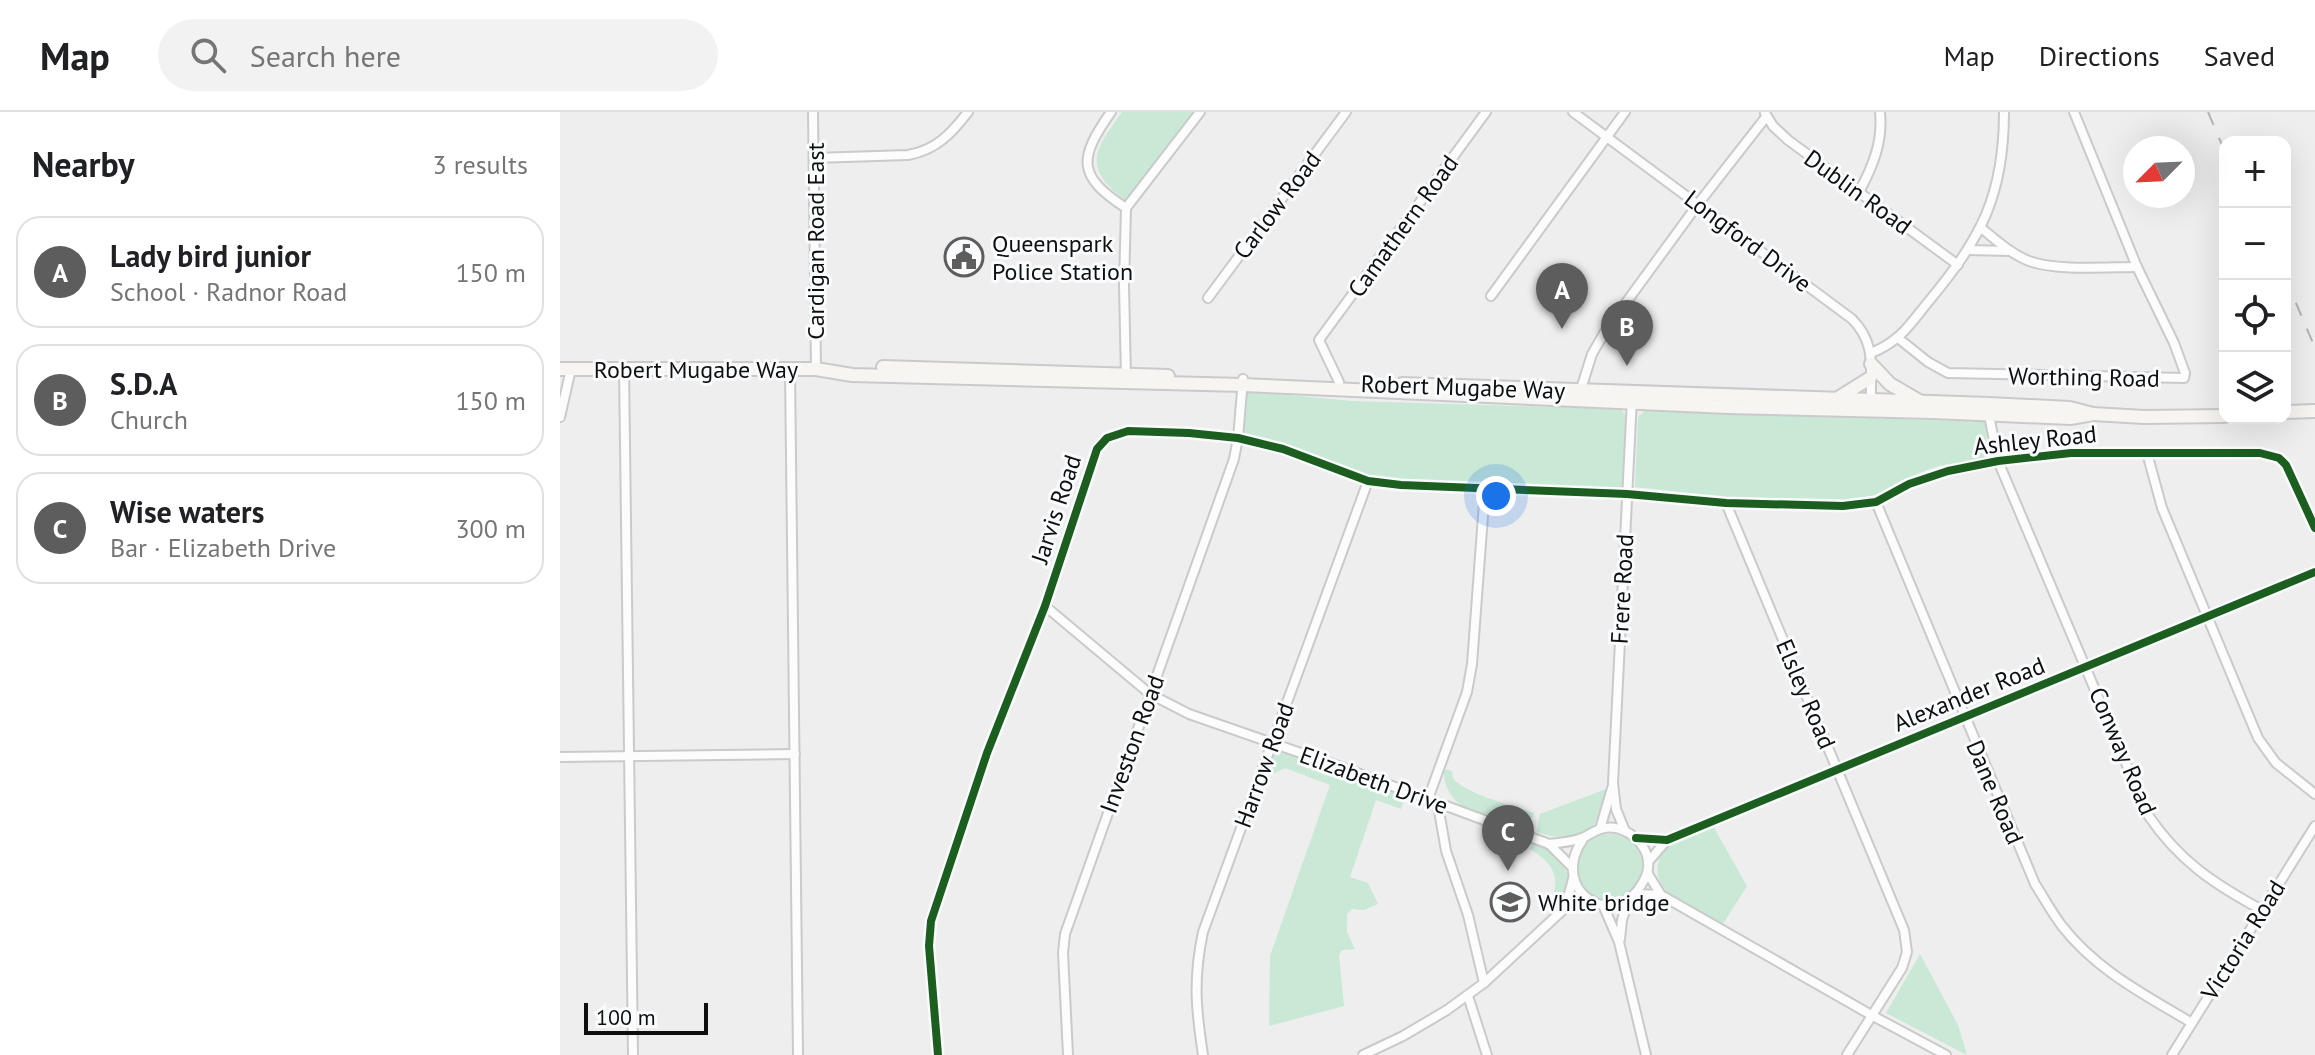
<!DOCTYPE html>
<html lang="en">
<head>
<meta charset="utf-8">
<style>
	:root { --surface:#fff; --page:#f2f2f2; --text:#202124; --muted:#757577; --line:#e0e0e0; --accent:#5d5d5d }
	body { margin:0; font-family:"PT Sans",sans-serif; background:var(--page); color:var(--text) }
	.controls { position:absolute; right:24px; top:24px; display:grid; overflow:hidden; border-radius:16px; box-shadow:0 8px 32px #0002 }
	.controls button { width:72px; height:72px; display:grid; place-items:center; padding:0; border:0; border-bottom:2px solid var(--line); background:var(--surface); color:var(--text); font:40px sans-serif }
	.compass { position:absolute; left:1563px; top:24px; width:72px; height:72px; border-radius:50%; background:var(--surface); box-shadow:0 8px 32px #0002; rotate:246deg }
	.scale { position:absolute; left:24px; bottom:20px; width:124px; box-sizing:border-box; padding-left:8px; border:4px solid #0f0f0f; border-top:0; font-size:22px; line-height:28px; white-space:nowrap; color:#0f0f0f; -webkit-text-stroke:6px #fafbfd; paint-order:stroke }
	.you { position:absolute; left:936px; top:384px; width:28px; height:28px; margin:-20px; border:6px solid #fff; border-radius:50%; background:#1a73e8; box-shadow:0 0 0 12px #1a73e833 }
	.badge { display:grid; place-items:center; width:52px; height:52px; border-radius:50%; background:var(--accent); color:#fff; font-size:26px; font-weight:700 }
	.pin { position:absolute; translate:-50% -66px; filter:drop-shadow(0 2px 4px #0008) }
	.pin::after { content:''; position:absolute; top:42px; width:28px; height:24px; background:inherit; clip-path:polygon(0 0,100% 0,50% 100%) }
	.list { margin:0; padding:0; list-style:none }
	h2 { display:flex; justify-content:space-between; align-items:center; height:104px; margin:0; padding:0 32px; font-size:34px }
	h2 small { font-size:26px; font-weight:400; color:var(--muted) }
	.list li { display:grid; grid-template-columns:52px 1fr auto; gap:24px; align-items:center; box-sizing:border-box; height:112px; margin:0 16px 16px; padding:0 16px; border:2px solid var(--line); border-radius:24px }
	.list b { display:block; font-size:30px; white-space:nowrap }
	.list p { margin:0; font-size:26px; white-space:nowrap; color:var(--muted) }
	.list em { font-size:26px; font-style:normal; color:var(--muted) }
	.icon { flex:none; width:44px; height:44px; fill:none; stroke:currentColor; stroke-width:2; stroke-linecap:round; stroke-linejoin:round }
	.map { position:relative; flex:none; width:1755px; height:943px; overflow:hidden }
	header { display:flex; align-items:center; gap:48px; box-sizing:border-box; height:112px; padding:0 40px; background:var(--surface); border-bottom:2px solid var(--line) }
	header strong { font-size:38px }
	nav { display:flex; gap:44px; margin-inline-start:auto; font-size:28px }
	.search { width:560px; height:72px; background:var(--page); display:flex; align-items:center; gap:20px; box-sizing:border-box; padding:0 28px; border-radius:44px; color:var(--muted); font-size:30px }
	main { display:flex }
	aside { flex:1; background:var(--surface) }
	.map>svg:first-child { display:block }
	.green { fill:#c9e8d6 }
	.lines { fill:none; stroke-linecap:round; stroke-linejoin:round }
	.minor-casing { stroke:#cacacb; stroke-width:12 }
	.secondary-casing { stroke:#cacacb; stroke-width:16 }
	.minor { stroke:#fcfcfd; stroke-width:8 }
	.secondary { stroke:#f7f5f2; stroke-width:12 }
	.rail { stroke:#b3b3b4; stroke-width:2; stroke-dasharray:14 14; stroke-linecap:butt }
	.cycleway-casing { stroke:#fafbfd; stroke-width:13 }
	.cycleway { stroke:#1b5e20; stroke-width:8 }
	.labels { text-anchor:middle; dominant-baseline:central; stroke-width:6; stroke-linejoin:round; paint-order:stroke }
	.street-label { font-size:24px; fill:#0f0f0f; stroke:#fafbfd }
	.poi-label { font-size:24px; fill:#0f0f0f; stroke:#fafbfd; text-anchor:start }
</style>
</head>
<body>
<header>
<strong>Map</strong>
<div class="search"><svg class="icon" aria-label="search" viewBox="0 0 24 24"><circle cx="10" cy="10" r="6"/><path d="M15 15l6 6"/></svg>Search here</div>
<nav><a>Map</a><a>Directions</a><a>Saved</a></nav>
</header>
<main>
<aside>
<h2>Nearby<small>3 results</small></h2>
<ul class="list">
<li><span class="badge">A</span><div><b>Lady bird junior</b><p>School · Radnor Road</p></div><em>150 m</em></li>
<li><span class="badge">B</span><div><b>S.D.A</b><p>Church</p></div><em>150 m</em></li>
<li><span class="badge">C</span><div><b>Wise waters</b><p>Bar · Elizabeth Drive</p></div><em>300 m</em></li>
</ul>
</aside>
<div class="map">
<svg width="1755" height="943" viewBox="0 0 1755 943">
	<rect width="100%" height="100%" fill="#eeeeef"/>
	<g class="green">
		<path d="M 562,0 L 633,0 L 565,88 C 522,55 534,39 562,0 Z"/>
		<path d="M 687,279 L 792,289 L 1061,297 L 1067,306 L 1063,376 L 1057,378 L 842,369 L 808,365 L 724,333 L 684,322 Z"/>
		<path d="M 1086,298 L 1425,310 L 1428,340 L 1424,347 C 1405,350 1385,351 1367,358 C 1343,367 1323,383 1298,388 L 1166,385 L 1075,375 L 1078,305 Z"/>
		<path d="M 718,640 L 727,640 L 846,682 L 841,697 L 816,688 L 790,765 L 808,771 L 818,792 L 804,798 L 792,797 L 787,802 L 787,820 L 795,837 L 782,838 L 779,843 L 784,894 L 709,914 L 710,844 L 770,673 L 725,656 L 713,662 L 707,659 L 713,644 Z"/>
		<path d="M 885,657 L 892,659 C 893,665 892,666 897,670 C 915,685 952,693 974,701 L 968,716 C 955,712 907,698 899,692 C 890,684 881,668 885,657 Z"/>
		<path d="M 1046,677 C 1043,687 1040,699 1036,709 C 1026,730 995,727 977,720 L 980,702 Z"/>
		<path d="M 1153,714 L 1187,774 L 1163,812 C 1147,802 1121,793 1108,780 C 1092,766 1095,743 1112,731 C 1123,723 1140,719 1153,714 Z"/>
		<circle cx="1050" cy="755" r="33"/>
		<path d="M 973,731 C 1007,742 1021,772 993,800 L 989,798 C 1000,768 998,754 970,737 Z"/>
		<path d="M 1360,842 L 1398,913 L 1407,943 L 1326,901 Z"/>
	</g>
	<g class="lines">
		<defs>
			<g id="minor">
				<path d="M 253,0 L 256,257"/>
				<path d="M 551,0 C 518,47 517,64 566,96 L 640,0"/>
				<path d="M 1013,0 L 1292,207 C 1317,232 1310,257 1311,289"/>
				<path d="M 1205,1 L 1213,14 L 1228,28 L 1398,153"/>
				<path d="M 254,46 L 348,43 C 376,38 391,22 408,0"/>
				<path d="M 1299,80 C 1313,54 1323,30 1320,0"/>
				<path d="M 1421,116 C 1436,128 1451,142 1469,149 C 1496,159 1547,155 1577,155"/>
				<path d="M 1408,138 L 1449,139"/>
				<path d="M 931,184 L 1065,0"/>
				<path d="M 648,186 L 786,0"/>
				<path d="M 1338,226 L 1368,250 L 1388,261 L 1624,266 L 1625,261 L 1614,231 L 1577,155 L 1514,0"/>
				<path d="M 1311,241 C 1341,229 1350,212 1369,189 C 1421,126 1444,84 1444,0"/>
				<path d="M 64,256 L 73,943"/>
				<path d="M 230,258 L 238,943"/>
				<path d="M 566,266 L 564,174 L 566,96"/>
				<path d="M 779,270 L 759,228 L 926,0"/>
				<path d="M 1020,280 L 1032,242 L 1046,218 L 1138,92 L 1206,5"/>
				<path d="M 1429,303 L 1438,349 L 1588,703 C 1619,749 1654,772 1702,798"/>
				<path d="M 0,305 L 11,257"/>
				<path d="M 1587,341 L 1602,396 L 1698,626 L 1716,651 L 1755,682"/>
				<path d="M 1316,390 L 1475,772 C 1484,786 1492,801 1502,814 C 1536,858 1585,883 1632,911"/>
				<path d="M 1166,391 L 1344,818 L 1347,840 L 1342,856 L 1287,943"/>
				<path d="M 485,494 L 590,582 L 629,602 L 781,655 L 989,732 L 1011,754"/>
				<path d="M 0,645 L 235,642"/>
				<path d="M 868,687 L 907,580 L 912,552 L 925,377"/>
				<path d="M 875,690 L 879,699 L 886,739 L 908,803 L 924,871"/>
				<path d="M 1040,717 L 1052,676"/>
				<path d="M 1065,719 L 1056,697 L 1053,671 L 1072,286"/>
				<path d="M 1076,726 L 1107,728 L 1755,460"/>
				<path d="M 989,732 C 999,731 1009,730 1019,727 C 1027,725 1033,719 1041,717 C 1057,712 1074,721 1083,735 C 1090,746 1090,759 1083,770 C 1056,821 987,780 1023,727"/>
				<path d="M 1088,750 L 1107,728"/>
				<path d="M 1088,762 L 1101,783"/>
				<path d="M 1077,782 L 1101,783 L 1313,904 L 1386,943"/>
				<path d="M 1043,793 L 1059,830 L 1086,943"/>
				<path d="M 1005,796 L 1013,767"/>
				<path d="M 1060,827 L 1062,808 L 1068,789"/>
				<path d="M 908,884 L 927,943"/>
				<path d="M 378,943 L 369,834 L 371,809 L 427,641 L 485,494 L 537,337 L 547,326 L 568,319 L 629,321 L 678,326 L 723,337 L 808,369 L 841,373 L 1067,382 L 1166,391 L 1283,394 L 1316,390 L 1349,372 L 1388,359 L 1438,349 L 1511,341 L 1700,341 L 1719,346 L 1726,353 L 1755,416"/>
				<path d="M 508,943 L 503,841 L 505,822 L 674,347 L 678,326 L 683,267"/>
				<path d="M 643,943 C 636,897 633,867 643,820 L 808,369"/>
				<path d="M 803,943 L 843,924 L 887,898 L 924,871 L 1005,796 L 1031,788"/>
				<path d="M 1612,943 L 1755,714"/>
			</g>
			<g id="secondary">
				<path d="M 1311,252 L 1330,272 L 1359,289"/>
				<path d="M 323,255 L 608,264"/>
				<path d="M 0,257 L 256,257 L 292,263 L 683,273 L 1168,295 L 1373,300 L 1510,306 L 1533,302"/>
				<path d="M 842,272 L 1429,292 L 1510,296 L 1533,302 L 1584,305 L 1665,304"/>
				<path d="M 1278,286 L 1310,266"/>
				<path d="M 1725,300 L 1755,299"/>
			</g>
		</defs>
		<use href="#minor" class="minor-casing"/>
		<use href="#secondary" class="secondary-casing"/>
		<use href="#minor" class="minor"/>
		<use href="#secondary" class="secondary"/>
		<g class="rail">
			<path d="M 1648,0 L 1665,40"/>
			<path d="M 1725,165 L 1755,236"/>
		</g>
		<defs>
			<g id="cycleway">
				<path d="M 1076,726 L 1107,728 L 1755,460"/>
				<path d="M 378,943 L 369,834 L 371,809 L 427,641 L 485,494 L 537,337 L 547,326 L 568,319 L 629,321 L 678,326 L 723,337 L 808,369 L 841,373 L 1067,382 L 1166,391 L 1283,394 L 1316,390 L 1349,372 L 1388,359 L 1438,349 L 1511,341 L 1700,341 L 1719,346 L 1726,353 L 1755,416"/>
			</g>
		</defs>
		<use href="#cycleway" class="cycleway-casing"/>
		<use href="#cycleway" class="cycleway"/>
	</g>
	<defs>
		<symbol id="civic-ring" viewBox="-11 -11 22 22"><circle r="9.5" fill="#fafbfd" stroke="#5d5d5d" stroke-width="1.5"/><path d="M-.6-6.5H3V-4.5H.6V-3L4-1V1h2V6H-6V1h2V-1L-.6-3ZM-1.2 2.5V6h2.4V2.5Z" fill="#5d5d5d"/></symbol>
		<symbol id="university-ring" viewBox="-11 -11 22 22"><circle r="9.5" fill="#fafbfd" stroke="#5d5d5d" stroke-width="1.5"/><path d="M0-5L7-2L0 1L-7-2ZM-4 1L0 2.5L4 1V4Q0 6-4 4Z" fill="#5d5d5d"/></symbol>
	</defs>
	<g fill-rule="evenodd">
		<use href="#civic-ring" x="382" y="123" width="44" height="44"/>
		<use href="#university-ring" x="928" y="768" width="44" height="44"/>
	</g>
	<g class="labels">
		<g class="street-label">
			<text transform="translate(1298 80) rotate(36)">Dublin Road</text>
			<text transform="translate(717 93) rotate(-53)">Carlow Road</text>
			<text transform="translate(843 114) rotate(-54)">Camathern Road</text>
			<text transform="translate(255 129) rotate(-90)">Cardigan Road East</text>
			<text transform="translate(1188 129) rotate(37)">Longford Drive</text>
			<text x="136" y="257">Robert Mugabe Way</text>
			<text transform="translate(1524 265) rotate(1)">Worthing Road</text>
			<text transform="translate(903 275) rotate(2)">Robert Mugabe Way</text>
			<text transform="translate(1475 328) rotate(-6)">Ashley Road</text>
			<text transform="translate(496 397) rotate(-72)">Jarvis Road</text>
			<text transform="translate(1062 477) rotate(-87)">Frere Road</text>
			<text transform="translate(1246 582) rotate(67)">Elsley Road</text>
			<text transform="translate(1409 582) rotate(-22)">Alexander Road</text>
			<text transform="translate(572 632) rotate(-70)">Investon Road</text>
			<text transform="translate(1563 639) rotate(67)">Conway Road</text>
			<text transform="translate(704 653) rotate(-70)">Harrow Road</text>
			<text transform="translate(814 668) rotate(20)">Elizabeth Drive</text>
			<text transform="translate(1435 680) rotate(67)">Dane Road</text>
			<text transform="translate(1683 828) rotate(-58)">Victoria Road</text>
		</g>
		<g class="poi-label">
			<text x="432" y="131">Queenspark<tspan x="432" dy="28">Police Station</tspan></text>
			<text x="978" y="790">White bridge</text>
		</g>
	</g>
</svg>
<div class="controls">
<button>+</button>
<button>−</button>
<button><svg class="icon" aria-label="locate" viewBox="0 0 24 24"><circle cx="12" cy="12" r="6"/><path d="M12 2v4M12 18v4M2 12h4M18 12h4"/></svg></button>
<button><svg class="icon" aria-label="layers" viewBox="0 0 24 24"><path d="M12 4l9 5-9 5-9-5zM3 14l9 5 9-5"/></svg></button>
</div>
<svg class="compass" viewBox="-18 -18 36 36"><path d="M0-13l5 13h-10z" fill="#e53935"/><path d="M0 13l5-13h-10z" fill="#757577"/></svg>
<div class="scale">100 m</div>
<div class="you"></div>
<div class="pin badge" style="left:1002px;top:217px">A</div>
<div class="pin badge" style="left:1067px;top:254px">B</div>
<div class="pin badge" style="left:948px;top:759px">C</div>
</div>
</main>
</body>
</html>
